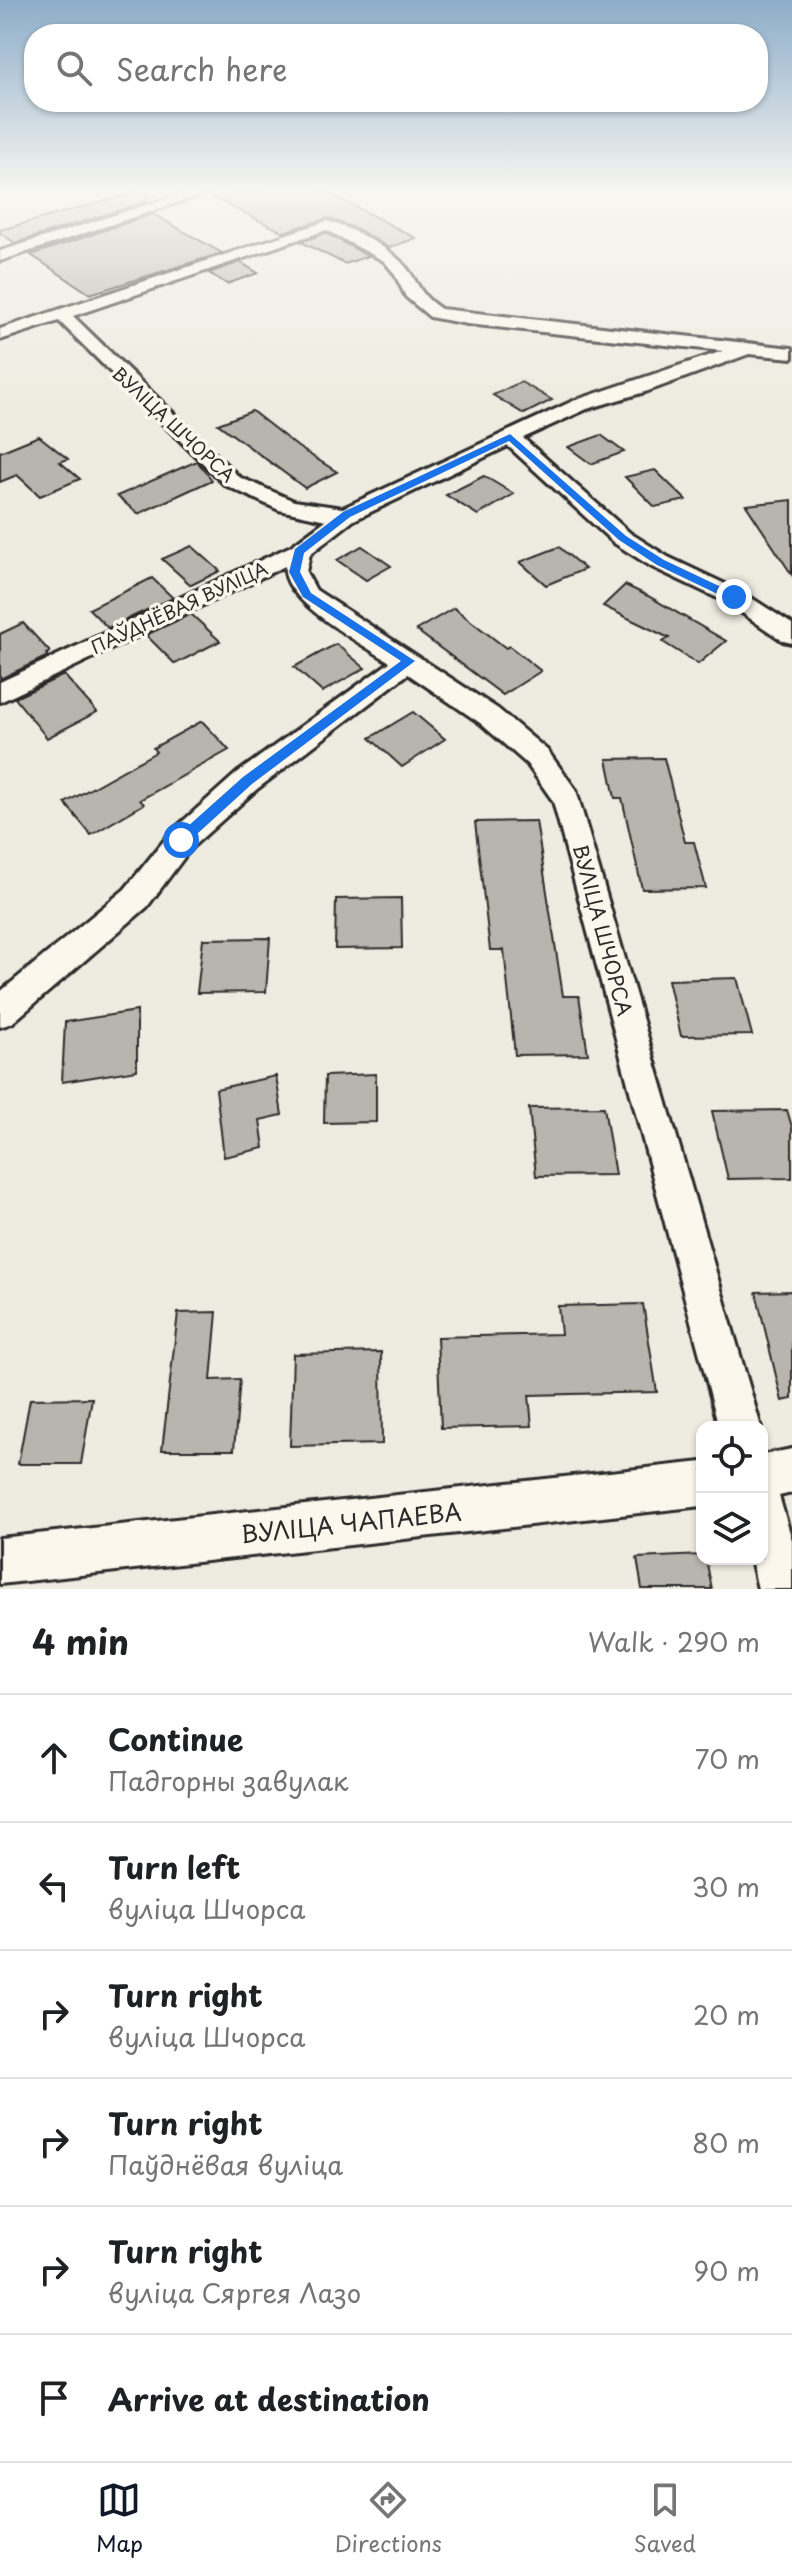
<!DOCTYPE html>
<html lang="en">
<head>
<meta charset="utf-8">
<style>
	:root { --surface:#fff; --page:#f6f6f6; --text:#202124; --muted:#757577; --line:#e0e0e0; --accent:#111827 }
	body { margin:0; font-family:"Playpen Sans",sans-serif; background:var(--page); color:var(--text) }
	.controls { position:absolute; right:24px; bottom:24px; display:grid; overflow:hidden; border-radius:16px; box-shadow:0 2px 6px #0004 }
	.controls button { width:72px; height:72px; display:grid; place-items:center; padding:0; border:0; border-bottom:2px solid var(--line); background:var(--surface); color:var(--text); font:40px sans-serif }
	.stop { position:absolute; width:24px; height:24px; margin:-18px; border:6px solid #1a73e8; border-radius:50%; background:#fff }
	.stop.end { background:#1a73e8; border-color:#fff; box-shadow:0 2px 8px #0008 }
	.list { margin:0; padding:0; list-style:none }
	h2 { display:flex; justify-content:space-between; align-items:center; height:104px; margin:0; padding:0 32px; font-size:34px }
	h2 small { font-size:26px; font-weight:400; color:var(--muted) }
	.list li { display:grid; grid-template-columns:52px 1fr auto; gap:24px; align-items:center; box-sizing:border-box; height:128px; padding:0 32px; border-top:2px solid var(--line) }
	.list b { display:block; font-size:30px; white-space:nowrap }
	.list p { margin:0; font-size:26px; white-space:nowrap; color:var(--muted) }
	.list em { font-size:26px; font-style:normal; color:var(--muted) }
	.icon { flex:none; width:44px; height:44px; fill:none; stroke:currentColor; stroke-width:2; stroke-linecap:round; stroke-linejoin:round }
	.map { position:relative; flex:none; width:792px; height:1589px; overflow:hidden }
	.search { position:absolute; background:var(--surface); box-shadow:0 2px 6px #0004; left:24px; right:24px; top:24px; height:88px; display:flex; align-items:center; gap:20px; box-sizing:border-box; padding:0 28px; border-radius:32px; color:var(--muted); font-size:30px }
	.sheet { height:872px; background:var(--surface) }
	nav { display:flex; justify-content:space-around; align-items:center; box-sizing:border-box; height:112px; border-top:2px solid var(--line); background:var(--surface); font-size:22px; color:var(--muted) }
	nav a { display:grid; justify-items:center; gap:4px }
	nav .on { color:var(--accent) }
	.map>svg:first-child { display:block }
	.building { fill:#b8b5ae; stroke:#2b2b2b; stroke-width:2 }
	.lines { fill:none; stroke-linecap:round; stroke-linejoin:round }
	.minor-casing { stroke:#2b2b2b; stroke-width:6 }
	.minor { fill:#fbf7ec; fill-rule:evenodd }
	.route { fill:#1a73e8 }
	.labels { text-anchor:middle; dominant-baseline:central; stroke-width:7; stroke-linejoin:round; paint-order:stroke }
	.far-street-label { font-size:18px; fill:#2b2b2b; stroke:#fbf7ec }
	.street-label { font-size:20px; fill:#2b2b2b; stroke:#fbf7ec }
	.near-street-label { font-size:24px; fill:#2b2b2b; stroke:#fbf7ec }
</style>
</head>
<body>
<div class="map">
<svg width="792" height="1589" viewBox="0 0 792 1589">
	<rect width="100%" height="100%" fill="#eeebe0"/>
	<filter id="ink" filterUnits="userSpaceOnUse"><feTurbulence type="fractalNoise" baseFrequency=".0125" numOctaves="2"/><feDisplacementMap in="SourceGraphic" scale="16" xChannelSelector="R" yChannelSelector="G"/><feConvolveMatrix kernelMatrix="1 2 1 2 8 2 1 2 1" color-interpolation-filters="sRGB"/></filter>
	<g filter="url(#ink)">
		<g class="building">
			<path d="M 138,192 L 151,192 L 145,202 L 15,243 L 0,233 L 0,230 Z"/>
			<path d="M 213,192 L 327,192 L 416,238 L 389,248 L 359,230 L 328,218 L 283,232 L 209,196 Z"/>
			<path d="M 153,214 L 222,253 L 90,294 L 31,255 Z"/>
			<path d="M 326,233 L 368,256 L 345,264 L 301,242 Z"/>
			<path d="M 240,262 L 258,273 L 227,284 L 209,273 Z"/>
			<path d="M 521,382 L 552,400 L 524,414 L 493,395 Z"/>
			<path d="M 252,411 L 298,447 L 337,472 L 305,488 L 218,424 Z"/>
			<path d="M 601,435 L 624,452 L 591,464 L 568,447 Z"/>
			<path d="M 39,436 L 68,459 L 60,462 L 80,479 L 40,496 L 17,475 L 0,482 L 0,452 Z"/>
			<path d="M 197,461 L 212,480 L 138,514 L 117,496 Z"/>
			<path d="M 655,470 L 686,500 L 655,507 L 625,477 Z"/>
			<path d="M 484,476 L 514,494 L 478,515 L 446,495 Z"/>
			<path d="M 792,500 L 792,575 L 746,505 Z"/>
			<path d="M 192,546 L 220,571 L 191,585 L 162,559 Z"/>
			<path d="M 362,546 L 391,566 L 366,580 L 337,560 Z"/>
			<path d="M 559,547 L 585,569 L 546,585 L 520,562 Z"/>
			<path d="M 152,578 L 173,598 L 108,628 L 89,609 Z"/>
			<path d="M 625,585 L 648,596 L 726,641 L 698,664 L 663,642 L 669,638 L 603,606 Z"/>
			<path d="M 454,608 L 506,648 L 509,646 L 541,671 L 503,695 L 416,630 Z"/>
			<path d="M 191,614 L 220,641 L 175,664 L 146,635 Z"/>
			<path d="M 23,623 L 50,652 L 46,654 L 48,656 L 0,679 L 0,634 Z"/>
			<path d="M 336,644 L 365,668 L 322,692 L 294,667 Z"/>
			<path d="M 64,675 L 97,712 L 47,738 L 15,698 Z"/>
			<path d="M 413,712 L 445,739 L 402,767 L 370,738 Z"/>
			<path d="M 202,721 L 229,750 L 140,800 L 144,804 L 91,835 L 65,803 L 156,752 L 153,748 Z"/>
			<path d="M 664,758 L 685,842 L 694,842 L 706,888 L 642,889 L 622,798 L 615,798 L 607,759 Z"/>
			<path d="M 536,821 L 563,996 L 579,996 L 588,1054 L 515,1055 L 504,950 L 490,950 L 475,822 Z"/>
			<path d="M 401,898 L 402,948 L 335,949 L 336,899 Z"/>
			<path d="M 270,938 L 266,992 L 197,993 L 203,939 Z"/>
			<path d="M 737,978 L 752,1035 L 681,1036 L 668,980 Z"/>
			<path d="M 137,1011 L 137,1070 L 62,1082 L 65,1022 Z"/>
			<path d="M 376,1074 L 376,1122 L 324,1123 L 325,1076 Z"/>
			<path d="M 276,1076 L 282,1115 L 260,1120 L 264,1148 L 224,1157 L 216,1089 Z"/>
			<path d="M 604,1107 L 615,1175 L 536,1176 L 529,1108 Z"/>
			<path d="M 787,1110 L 792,1127 L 792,1178 L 728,1179 L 712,1111 Z"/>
			<path d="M 792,1291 L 792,1399 L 782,1401 L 756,1292 Z"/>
			<path d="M 643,1304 L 657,1392 L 529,1395 L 532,1426 L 441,1428 L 437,1337 L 561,1334 L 558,1306 Z"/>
			<path d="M 217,1312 L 211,1380 L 240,1379 L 234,1450 L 162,1450 L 178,1313 Z"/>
			<path d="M 381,1352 L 382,1444 L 290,1446 L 293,1354 Z"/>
			<path d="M 92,1398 L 81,1464 L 18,1464 L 30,1399 Z"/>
			<path d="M 702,1555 L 702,1559 L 706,1559 L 712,1589 L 642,1589 L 637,1558 Z"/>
		</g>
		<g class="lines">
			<defs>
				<g id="minor">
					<path d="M 188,192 L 210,192 L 0,261 L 0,251 Z"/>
					<path d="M 327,221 C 351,228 388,246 405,266 C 420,284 418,294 441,309 L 792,348 L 792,358 L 749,354 L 648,391 L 587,409 L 523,438 L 630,533 L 668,557 L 742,592 L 792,624 L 792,643 L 783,641 L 726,602 L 652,567 L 614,543 L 508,446 L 354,520 L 310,554 L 306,572 L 316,590 L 498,709 L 547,750 L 576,790 L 761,1427 L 719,1427 L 553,801 L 527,764 L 480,723 L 408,674 L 257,789 L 191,848 L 147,907 L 12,1023 L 0,1027 L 0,992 L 125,889 L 171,832 L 237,773 L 390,662 C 364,645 280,601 285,566 L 0,702 L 0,682 L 291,546 L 326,520 L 279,510 L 225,485 L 59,321 L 0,340 L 0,329 ZM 326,230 L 384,261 L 394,273 L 406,297 L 430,317 L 467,324 L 723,351 L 573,401 L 343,508 L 294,501 L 239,477 L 73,316 Z"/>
					<path d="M 792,1449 L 792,1493 L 779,1496 L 792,1540 L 792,1589 L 758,1589 L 751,1559 L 762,1559 L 762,1455 Z"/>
					<path d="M 702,1462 L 702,1506 L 0,1584 L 0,1538 Z"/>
				</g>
			</defs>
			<use href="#minor" class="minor-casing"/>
			<use href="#minor" class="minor"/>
		</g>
	</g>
	<linearGradient id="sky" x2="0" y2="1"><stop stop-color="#8dadc9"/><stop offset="0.46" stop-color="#f7f6f1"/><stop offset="1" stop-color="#f7f6f1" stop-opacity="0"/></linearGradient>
	<rect width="792" height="415" fill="url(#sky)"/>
	<path class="route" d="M 510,434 L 626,536 L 664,560 L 738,595 L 738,600 L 730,600 L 657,565 L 619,540 L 509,441 L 350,517 L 304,553 L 300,572 L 311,593 L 415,661 L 252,784 L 186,844 L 177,844 L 177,836 L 243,777 L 401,661 L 303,597 L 289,572 L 295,549 L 343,512 Z"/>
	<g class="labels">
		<g class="far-street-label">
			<text transform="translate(174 424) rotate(43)">ВУЛІЦА ШЧОРСА</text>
			<text transform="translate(179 607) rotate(-25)">ПАЎДНЁВАЯ ВУЛІЦА</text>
		</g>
		<g class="street-label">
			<text transform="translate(603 930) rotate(75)">ВУЛІЦА ШЧОРСА</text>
		</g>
		<g class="near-street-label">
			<text transform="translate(351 1522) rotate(-6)">ВУЛІЦА ЧАПАЕВА</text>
		</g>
	</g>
</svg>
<div class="controls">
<button><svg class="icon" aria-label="locate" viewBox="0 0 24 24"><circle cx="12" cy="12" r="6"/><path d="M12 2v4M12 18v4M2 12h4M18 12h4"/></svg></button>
<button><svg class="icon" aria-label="layers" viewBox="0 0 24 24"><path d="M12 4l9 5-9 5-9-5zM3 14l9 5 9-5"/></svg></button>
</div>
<div class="stop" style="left:181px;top:840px"></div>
<div class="stop end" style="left:734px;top:597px"></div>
<div class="search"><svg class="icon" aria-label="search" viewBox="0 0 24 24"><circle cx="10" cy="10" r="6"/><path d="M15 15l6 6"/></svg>Search here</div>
</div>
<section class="sheet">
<h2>4 min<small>Walk · 290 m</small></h2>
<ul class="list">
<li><svg class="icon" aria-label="ahead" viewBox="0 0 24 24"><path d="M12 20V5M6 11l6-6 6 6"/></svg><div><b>Continue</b><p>Падгорны завулак</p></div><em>70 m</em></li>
<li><svg class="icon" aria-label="left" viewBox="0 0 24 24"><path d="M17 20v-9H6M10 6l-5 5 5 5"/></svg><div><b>Turn left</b><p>вуліца Шчорса</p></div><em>30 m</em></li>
<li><svg class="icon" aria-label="right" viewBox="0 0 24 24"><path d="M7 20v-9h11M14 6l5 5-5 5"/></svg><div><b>Turn right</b><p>вуліца Шчорса</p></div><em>20 m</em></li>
<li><svg class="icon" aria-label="right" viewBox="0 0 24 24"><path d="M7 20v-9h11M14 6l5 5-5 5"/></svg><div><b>Turn right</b><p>Паўднёвая вуліца</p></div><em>80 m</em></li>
<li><svg class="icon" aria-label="right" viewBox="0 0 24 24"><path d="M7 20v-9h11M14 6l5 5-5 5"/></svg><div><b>Turn right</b><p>вуліца Сяргея Лазо</p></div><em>90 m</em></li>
<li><svg class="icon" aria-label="arrive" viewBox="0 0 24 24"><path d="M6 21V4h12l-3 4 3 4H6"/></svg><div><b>Arrive at destination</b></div></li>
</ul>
</section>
<nav>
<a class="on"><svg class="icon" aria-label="map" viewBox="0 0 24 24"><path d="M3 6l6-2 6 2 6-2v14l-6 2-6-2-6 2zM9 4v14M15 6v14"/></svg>Map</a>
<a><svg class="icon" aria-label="directions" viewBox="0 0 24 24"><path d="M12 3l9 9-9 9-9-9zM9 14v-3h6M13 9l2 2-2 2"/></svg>Directions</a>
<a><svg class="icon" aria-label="saved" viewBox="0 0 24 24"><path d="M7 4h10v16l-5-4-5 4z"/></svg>Saved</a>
</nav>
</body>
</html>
